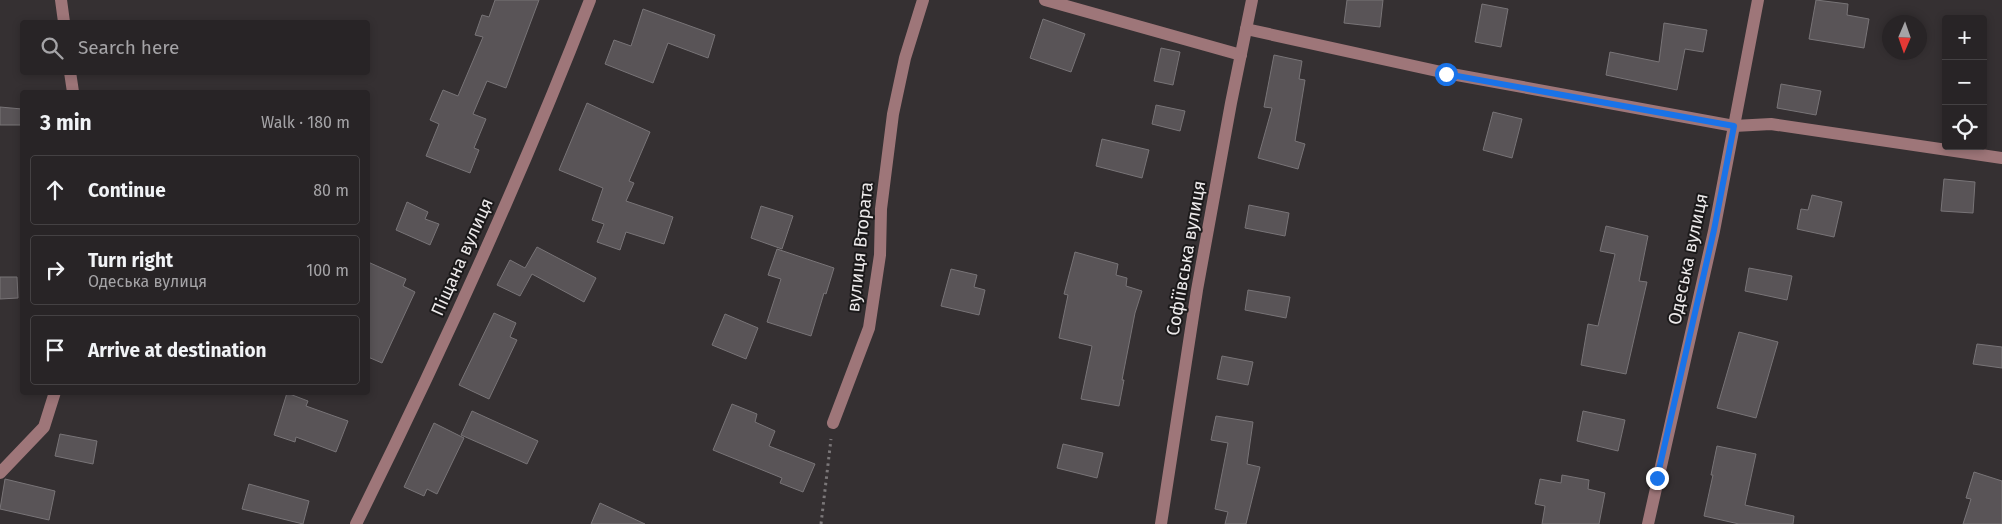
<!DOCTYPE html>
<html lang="en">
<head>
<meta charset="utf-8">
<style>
	:root { --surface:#282426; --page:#302c2e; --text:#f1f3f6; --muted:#a5a4a7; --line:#444143 }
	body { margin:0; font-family:"Fira Sans",sans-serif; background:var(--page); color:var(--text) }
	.controls { position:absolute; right:15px; top:15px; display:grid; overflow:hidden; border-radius:5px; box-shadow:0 2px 8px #0003 }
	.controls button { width:45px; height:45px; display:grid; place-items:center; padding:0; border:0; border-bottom:1px solid var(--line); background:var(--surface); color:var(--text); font:25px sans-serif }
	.compass { position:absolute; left:1882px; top:15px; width:45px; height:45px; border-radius:50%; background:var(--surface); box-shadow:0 2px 8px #0003; rotate:182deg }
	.stop { position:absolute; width:15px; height:15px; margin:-11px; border:4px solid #1a73e8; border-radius:50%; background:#fff }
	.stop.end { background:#1a73e8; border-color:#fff; box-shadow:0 1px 5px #0008 }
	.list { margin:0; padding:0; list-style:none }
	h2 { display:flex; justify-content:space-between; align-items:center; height:65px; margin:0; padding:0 20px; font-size:21px }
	h2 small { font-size:16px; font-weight:400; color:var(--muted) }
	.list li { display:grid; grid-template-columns:32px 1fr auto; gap:15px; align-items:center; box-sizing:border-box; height:70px; margin:0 10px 10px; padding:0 10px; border:1px solid var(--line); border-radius:5px }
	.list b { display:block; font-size:19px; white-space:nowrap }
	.list p { margin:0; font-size:16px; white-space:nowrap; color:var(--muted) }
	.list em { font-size:16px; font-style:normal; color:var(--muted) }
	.icon { flex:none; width:28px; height:28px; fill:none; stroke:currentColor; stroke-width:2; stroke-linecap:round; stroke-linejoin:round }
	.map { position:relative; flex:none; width:2002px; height:524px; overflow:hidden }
	.search { position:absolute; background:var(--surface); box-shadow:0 2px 8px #0003; left:20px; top:20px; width:350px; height:55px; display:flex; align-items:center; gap:12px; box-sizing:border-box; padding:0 18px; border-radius:5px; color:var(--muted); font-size:19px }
	.panel { position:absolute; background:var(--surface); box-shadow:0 2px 8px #0003; left:20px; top:90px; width:350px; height:305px; border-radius:5px }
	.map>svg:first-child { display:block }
	.building { fill:#595457; stroke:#787477 }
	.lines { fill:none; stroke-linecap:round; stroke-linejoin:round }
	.path { stroke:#7b7779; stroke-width:3; stroke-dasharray:2.5 4; stroke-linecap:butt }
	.minor { stroke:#9e7679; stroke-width:12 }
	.route { stroke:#1a73e8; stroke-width:6 }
	.labels { text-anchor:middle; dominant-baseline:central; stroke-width:4; stroke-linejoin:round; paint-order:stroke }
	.street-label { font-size:18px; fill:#ece9ea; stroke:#1b191a }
</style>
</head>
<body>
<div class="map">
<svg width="2002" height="524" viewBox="0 0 2002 524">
	<rect width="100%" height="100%" fill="#353032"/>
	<g class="building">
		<path d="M 495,0 L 539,0 L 506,88 L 487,81 L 473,114 L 486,119 L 474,148 L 479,150 L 470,173 L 426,156 L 439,124 L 430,120 L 443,90 L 458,96 L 483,37 L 475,35 L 482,15 L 489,17 Z"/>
		<path d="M 1347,0 L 1383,0 L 1380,27 L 1344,23 Z"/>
		<path d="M 1816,0 L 1848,4 L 1847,15 L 1869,19 L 1864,48 L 1809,39 Z"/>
		<path d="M 1482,4 L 1508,9 L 1501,47 L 1475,42 Z"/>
		<path d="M 643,9 L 715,35 L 708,58 L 668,43 L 653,83 L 605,64 L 614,40 L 631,46 Z"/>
		<path d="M 1043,19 L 1085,34 L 1071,72 L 1030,58 Z"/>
		<path d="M 1664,23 L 1707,30 L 1703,52 L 1685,49 L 1677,90 L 1606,75 L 1610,52 L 1659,62 Z"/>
		<path d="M 1161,48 L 1180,52 L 1173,85 L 1154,81 Z"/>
		<path d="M 1274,55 L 1302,61 L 1299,79 L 1305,80 L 1295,141 L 1305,144 L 1298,169 L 1258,158 L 1272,108 L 1264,107 Z"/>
		<path d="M 1781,84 L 1821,91 L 1816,115 L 1777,108 Z"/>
		<path d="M 587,103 L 650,132 L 629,181 L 634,183 L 626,201 L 673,217 L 664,244 L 626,232 L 620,250 L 597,242 L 604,224 L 592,220 L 603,188 L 559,170 Z"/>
		<path d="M 1156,105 L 1185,111 L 1180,131 L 1152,124 Z"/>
		<path d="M 0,107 L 22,109 L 22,125 L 0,125 Z"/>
		<path d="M 1493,112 L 1522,119 L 1512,158 L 1483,150 Z"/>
		<path d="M 1102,139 L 1149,150 L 1142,178 L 1096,166 Z"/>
		<path d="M 1944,179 L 1975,182 L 1973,213 L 1941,211 Z"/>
		<path d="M 1812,195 L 1842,202 L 1834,237 L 1797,229 L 1801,209 L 1808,210 Z"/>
		<path d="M 407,202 L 428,212 L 425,219 L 439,224 L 430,245 L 396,230 Z"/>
		<path d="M 1249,205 L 1289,213 L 1285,236 L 1245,228 Z"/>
		<path d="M 761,206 L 793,216 L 782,249 L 751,238 Z"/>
		<path d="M 1606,226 L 1648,236 L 1639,281 L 1647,282 L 1626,374 L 1581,365 L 1588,324 L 1598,326 L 1615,254 L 1600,251 Z"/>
		<path d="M 537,247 L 596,278 L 584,302 L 532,274 L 520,296 L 497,285 L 510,260 L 525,268 Z"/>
		<path d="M 777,249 L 834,268 L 826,294 L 824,293 L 811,336 L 767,322 L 781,279 L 768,275 Z"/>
		<path d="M 1075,252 L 1118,264 L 1116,275 L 1127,278 L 1126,286 L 1142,291 L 1135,313 L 1122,380 L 1124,380 L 1119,406 L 1081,399 L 1092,346 L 1059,338 L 1068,295 L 1064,294 Z"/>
		<path d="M 368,262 L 406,279 L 403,286 L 415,292 L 382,363 L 368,357 Z"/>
		<path d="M 1749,268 L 1792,276 L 1787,300 L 1745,291 Z"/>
		<path d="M 951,269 L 977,275 L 974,287 L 985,290 L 979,315 L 941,306 Z"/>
		<path d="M 0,277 L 17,277 L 18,298 L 0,299 Z"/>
		<path d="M 1248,290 L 1290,297 L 1286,318 L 1245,310 Z"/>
		<path d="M 494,313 L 516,323 L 510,337 L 517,340 L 489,399 L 459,385 Z"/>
		<path d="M 725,314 L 758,328 L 746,359 L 712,345 Z"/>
		<path d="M 1739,332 L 1778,342 L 1756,418 L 1717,408 Z"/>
		<path d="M 1977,344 L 2002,347 L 2002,368 L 1973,364 Z"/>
		<path d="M 1222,356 L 1253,362 L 1248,385 L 1217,379 Z"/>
		<path d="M 287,393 L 308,401 L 306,406 L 348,421 L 336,452 L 296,437 L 295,442 L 274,435 Z"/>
		<path d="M 732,404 L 757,414 L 755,422 L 775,431 L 769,446 L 815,464 L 803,492 L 780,483 L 782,478 L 713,450 Z"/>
		<path d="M 472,411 L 538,441 L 527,464 L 461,435 Z"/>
		<path d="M 1583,411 L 1625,420 L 1618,451 L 1577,441 Z"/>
		<path d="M 1216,416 L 1253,422 L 1247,464 L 1260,467 L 1246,524 L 1225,524 L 1228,512 L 1215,509 L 1228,443 L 1211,440 Z"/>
		<path d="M 434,423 L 464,438 L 437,494 L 427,489 L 424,496 L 404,487 Z"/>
		<path d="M 60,434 L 97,441 L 93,464 L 55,456 Z"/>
		<path d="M 1063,444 L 1103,453 L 1097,478 L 1057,468 Z"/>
		<path d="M 1717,446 L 1756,454 L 1745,505 L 1794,516 L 1793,524 L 1739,524 L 1704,516 L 1713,475 L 1711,475 Z"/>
		<path d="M 1974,472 L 2002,481 L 2002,524 L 1963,524 L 1971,499 L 1966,498 Z"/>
		<path d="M 1562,475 L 1589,480 L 1588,489 L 1605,493 L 1599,524 L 1542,524 L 1545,506 L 1535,504 L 1540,479 L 1561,483 Z"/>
		<path d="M 5,479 L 55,491 L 49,520 L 0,509 Z"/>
		<path d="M 249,484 L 309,501 L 303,524 L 242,509 Z"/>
		<path d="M 600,503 L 645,524 L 591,524 Z"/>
	</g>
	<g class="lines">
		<path class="path" d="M 821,524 L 831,439"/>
		<g class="minor">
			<path d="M 61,0 L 64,22"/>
			<path d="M 1045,0 L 1241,55"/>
			<path d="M 1246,29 L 1446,73 L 1734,126 L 1771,124 L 2002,158"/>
			<path d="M 70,72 L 73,92"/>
			<path d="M 833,423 L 869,328 L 880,255 L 881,209 L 893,114 L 905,58 L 923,0"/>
			<path d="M 0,473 L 44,427 L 55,392"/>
			<path d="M 356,524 C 441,353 521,178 590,0"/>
			<path d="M 1161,524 L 1197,290 L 1231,103 L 1252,0"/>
			<path d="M 1648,524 L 1714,231 L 1758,0"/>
		</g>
	</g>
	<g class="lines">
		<path class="route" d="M 1446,74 L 1734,126 L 1714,230 L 1657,478"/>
	</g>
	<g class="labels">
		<g class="street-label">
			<text transform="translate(860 247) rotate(-84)">вулиця Втората</text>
			<text transform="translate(462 257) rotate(-66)">Піщана вулиця</text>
			<text transform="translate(1186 258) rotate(-80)">Софіївська вулиця</text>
			<text transform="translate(1688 259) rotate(-78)">Одеська вулиця</text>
		</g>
	</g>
</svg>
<div class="controls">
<button>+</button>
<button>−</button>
<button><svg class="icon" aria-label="locate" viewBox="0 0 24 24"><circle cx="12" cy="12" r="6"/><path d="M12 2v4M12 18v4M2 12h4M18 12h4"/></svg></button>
</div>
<svg class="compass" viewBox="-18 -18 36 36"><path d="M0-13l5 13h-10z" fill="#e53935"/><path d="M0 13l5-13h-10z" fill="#a5a4a7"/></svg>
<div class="stop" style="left:1446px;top:74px"></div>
<div class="stop end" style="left:1657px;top:478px"></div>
<div class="search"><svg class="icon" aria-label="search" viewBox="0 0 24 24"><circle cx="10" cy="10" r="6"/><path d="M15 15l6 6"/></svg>Search here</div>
<section class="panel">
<h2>3 min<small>Walk · 180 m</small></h2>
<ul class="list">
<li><svg class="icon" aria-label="ahead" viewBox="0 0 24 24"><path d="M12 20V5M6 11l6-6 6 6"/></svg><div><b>Continue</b></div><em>80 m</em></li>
<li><svg class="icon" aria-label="right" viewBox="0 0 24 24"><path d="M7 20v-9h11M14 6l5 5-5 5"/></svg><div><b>Turn right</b><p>Одеська вулиця</p></div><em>100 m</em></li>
<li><svg class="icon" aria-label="arrive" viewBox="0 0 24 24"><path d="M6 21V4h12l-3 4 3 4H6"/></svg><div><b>Arrive at destination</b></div></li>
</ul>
</section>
</div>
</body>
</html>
